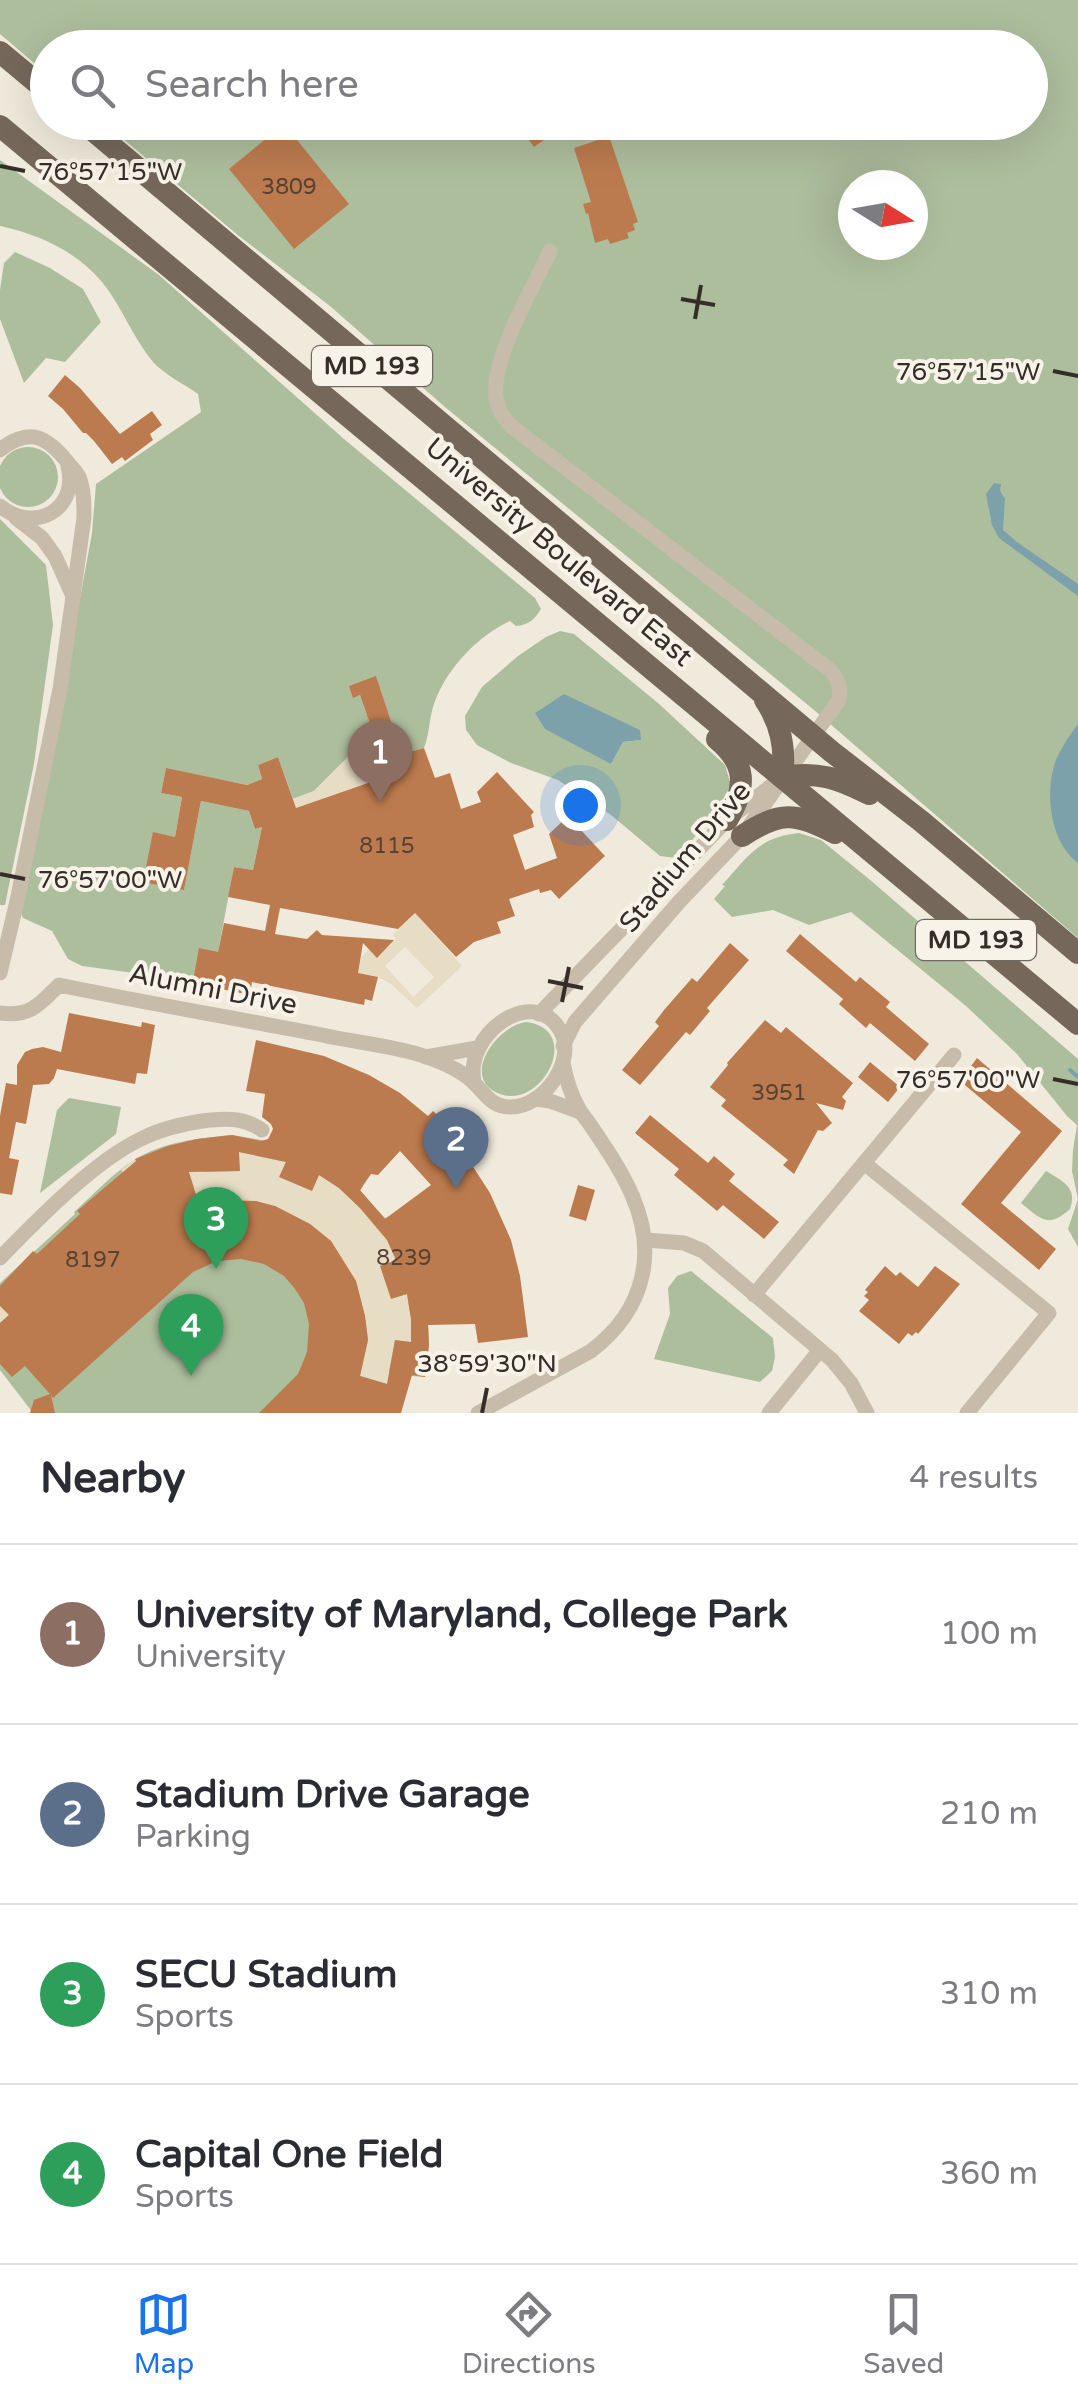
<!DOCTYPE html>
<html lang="en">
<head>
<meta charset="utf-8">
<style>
	:root { --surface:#fff; --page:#f2f2f3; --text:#2b2b33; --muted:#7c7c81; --line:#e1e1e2; --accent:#1a73e8 }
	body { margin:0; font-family:"Varela Round",sans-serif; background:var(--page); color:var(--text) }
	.compass { position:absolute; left:838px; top:170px; width:90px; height:90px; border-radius:50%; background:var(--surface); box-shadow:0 10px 40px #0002; rotate:101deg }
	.you { position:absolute; left:580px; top:805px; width:35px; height:35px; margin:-25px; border:8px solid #fff; border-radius:50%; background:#1a73e8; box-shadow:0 0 0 15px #1a73e833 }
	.badge { display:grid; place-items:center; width:65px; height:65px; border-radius:50%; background:var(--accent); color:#fff; font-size:32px; font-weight:700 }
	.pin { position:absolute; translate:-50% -82px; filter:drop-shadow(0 2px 5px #0008) }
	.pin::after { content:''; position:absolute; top:52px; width:35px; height:30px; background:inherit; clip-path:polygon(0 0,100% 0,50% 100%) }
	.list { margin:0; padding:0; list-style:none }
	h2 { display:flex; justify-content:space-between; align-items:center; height:130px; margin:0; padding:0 40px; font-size:42px }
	h2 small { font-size:32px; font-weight:400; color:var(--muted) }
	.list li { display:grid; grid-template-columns:65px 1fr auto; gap:30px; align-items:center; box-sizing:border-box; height:180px; padding:0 40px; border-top:2px solid var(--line) }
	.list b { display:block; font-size:38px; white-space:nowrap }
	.list p { margin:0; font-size:32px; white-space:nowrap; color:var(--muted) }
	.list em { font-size:32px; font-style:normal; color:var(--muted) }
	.icon { flex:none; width:55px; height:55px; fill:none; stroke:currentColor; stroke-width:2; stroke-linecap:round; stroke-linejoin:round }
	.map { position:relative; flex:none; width:1078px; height:1413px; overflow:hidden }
	.search { position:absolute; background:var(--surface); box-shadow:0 10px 40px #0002; left:30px; right:30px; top:30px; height:110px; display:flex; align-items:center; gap:25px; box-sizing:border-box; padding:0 35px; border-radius:55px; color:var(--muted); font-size:38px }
	.sheet { height:850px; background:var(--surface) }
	nav { display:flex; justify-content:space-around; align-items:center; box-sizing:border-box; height:140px; border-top:2px solid var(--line); background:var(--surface); font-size:28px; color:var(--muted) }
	nav a { display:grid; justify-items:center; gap:5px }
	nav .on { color:var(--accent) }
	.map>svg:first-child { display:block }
	.green { fill:#adbe9d; fill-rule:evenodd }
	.plaza { fill:#e7ddc4; fill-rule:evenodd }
	.water { fill:#7da1ab }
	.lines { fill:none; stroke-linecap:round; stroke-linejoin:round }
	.stream { stroke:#7da1ab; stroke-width:4 }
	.building { fill:#bc7b4e; fill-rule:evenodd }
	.street { stroke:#c7bca9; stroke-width:15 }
	.primary { stroke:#75685b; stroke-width:22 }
	.ticks { fill:none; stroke:#352e28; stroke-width:4 }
	.labels { text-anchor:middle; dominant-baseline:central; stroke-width:8; stroke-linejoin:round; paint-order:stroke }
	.number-label { font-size:22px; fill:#574132 }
	.shield { fill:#f8f3e8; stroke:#706962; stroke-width:2.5 }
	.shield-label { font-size:25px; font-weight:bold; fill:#352e28 }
	.street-label { font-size:28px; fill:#352e28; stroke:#f8f3e8 }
	.ticks-label { font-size:25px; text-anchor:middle; fill:#352e28; stroke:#f8f3e8; stroke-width:8; stroke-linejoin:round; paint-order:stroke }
</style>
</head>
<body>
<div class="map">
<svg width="1078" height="1413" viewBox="0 0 1078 1413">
	<rect width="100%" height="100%" fill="#f0eadc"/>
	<g class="green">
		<path d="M 0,0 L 1078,0 L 1078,938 L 814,710 L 445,407 L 330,306 L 239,236 L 104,123 L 1030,122 L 1030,48 L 48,48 L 47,74 L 0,34 ZM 853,185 L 913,185 L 913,245 L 853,245 Z"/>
		<path d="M 0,160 L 159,275 L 344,439 L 535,598 L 541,609 C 535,619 529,625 516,626 L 510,621 C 478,636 448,667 435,701 C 429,716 430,733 424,748 L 402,754 L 376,677 L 353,697 L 360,695 L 388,776 L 369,782 L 362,764 L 359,764 L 353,752 L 314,791 L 293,799 L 278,757 L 258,765 L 262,779 L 247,785 L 166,769 L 161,793 L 182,797 L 175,837 L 153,833 L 184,889 L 201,801 L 249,811 L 255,829 L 262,827 L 253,870 L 234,867 L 218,952 L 193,981 L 82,966 L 68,959 L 52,931 L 23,918 L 20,910 L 81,593 L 92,533 L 96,484 L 201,412 L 198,394 C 184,384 165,375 153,362 C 133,338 121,305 102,282 C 76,251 38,234 0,226 Z"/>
		<path d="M 15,252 L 50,268 L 83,289 L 101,322 L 65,362 L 46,358 L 24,383 L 0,319 L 0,290 L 4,263 Z"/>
		<circle cx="28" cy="477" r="30"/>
		<path d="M 0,519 L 46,565 L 53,625 L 34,764 L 5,905 L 0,905 Z"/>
		<path d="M 560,631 L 574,634 L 658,703 L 725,765 L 731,785 C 717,812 697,835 676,858 L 660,856 L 611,815 L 558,780 L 511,763 L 477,745 L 466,730 L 465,716 L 482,687 L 518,656 L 546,637 ZM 564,694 L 641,740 L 623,742 L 611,764 Z"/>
		<path d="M 799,833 L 821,840 L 869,879 L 1078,1059 L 1078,1247 L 1068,1229 L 1078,1199 L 1072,1171 L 1073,1150 L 1077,1125 L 1067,1116 L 1017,1054 L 966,1006 L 851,912 L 809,925 L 773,910 L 732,917 L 714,899 L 725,886 L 722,885 C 748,857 758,837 799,833 Z"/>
		<path d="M 526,1022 C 584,1029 542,1110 500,1094 C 459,1079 496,1026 526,1022 Z"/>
		<path d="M 69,1098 L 121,1107 L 116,1134 L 40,1193 L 57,1110 Z"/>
		<path d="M 232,1135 L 297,1146 L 363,1186 L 360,1191 L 385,1218 L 390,1216 L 428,1319 L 429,1345 L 425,1377 L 411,1376 L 400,1413 L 33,1413 L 0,1370 L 0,1283 L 75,1214 L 74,1212 C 93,1195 112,1174 134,1160 C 162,1142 199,1138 232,1135 Z"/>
		<path d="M 1046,1171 C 1063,1181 1078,1188 1070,1209 C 1048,1229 1041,1219 1021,1203 Z"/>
		<path d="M 691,1271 L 773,1338 L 775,1357 L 772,1371 L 760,1382 L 654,1359 L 670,1314 L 668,1288 L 677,1276 Z"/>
	</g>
	<g class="plaza">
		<path d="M 354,751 L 359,764 L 362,763 L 369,782 L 285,812 L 282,803 L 314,791 Z"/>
		<path d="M 415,913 L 462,966 L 417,1008 L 391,984 L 378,977 L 358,973 L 361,957 L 369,949 L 377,957 L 396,939 L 393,935 L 396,931 ZM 405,947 L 434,977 L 413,997 L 385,966 Z"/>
		<path d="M 239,1152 L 286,1162 L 280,1177 L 312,1190 L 319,1175 L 339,1188 L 360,1208 L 387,1240 L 396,1260 L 392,1298 L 407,1294 L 411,1319 L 411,1342 L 395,1341 L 389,1371 L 408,1390 L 360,1376 L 368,1340 L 365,1316 L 356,1281 L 331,1241 L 310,1224 L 275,1206 L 60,1267 L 0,1323 L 0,1304 L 131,1181 L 121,1170 L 135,1159 L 143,1176 L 203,1156 L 204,1172 L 239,1171 Z"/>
	</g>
	<g class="water">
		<path d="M 994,483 L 1001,484 L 1000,491 L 1005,499 L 1003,530 L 1017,542 L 1078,584 L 1078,596 L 999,538 L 992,525 L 986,494 Z"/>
		<path d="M 564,694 L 640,730 L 641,740 L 623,742 L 611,764 L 545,729 L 535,713 Z"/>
		<path d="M 1078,724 L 1078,863 C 1051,843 1045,797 1054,766 C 1058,752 1069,736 1078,724 Z"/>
	</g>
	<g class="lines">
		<path class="stream" d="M 1070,1070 L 1078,1077"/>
	</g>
	<g class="building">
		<path d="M 532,122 L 569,122 L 534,147 L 522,130 Z"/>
		<path d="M 284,124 L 349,204 L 294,249 L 229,169 Z"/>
		<path d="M 604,138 L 605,140 L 610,139 L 638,222 L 633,224 L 635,230 L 627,233 L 629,238 L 610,244 L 608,239 L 595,243 L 588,213 L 586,214 L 583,204 L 591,202 L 574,148 Z"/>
		<path d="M 65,375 L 80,388 L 120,434 L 152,411 L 162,425 L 150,434 L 153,440 L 125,461 L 122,457 L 112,464 L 94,441 L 86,433 L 83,433 L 63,409 L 48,396 Z"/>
		<path d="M 376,676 L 402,754 L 424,748 L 435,778 L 450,773 L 461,809 L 481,802 L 477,792 L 497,772 L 534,812 L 531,815 L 534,827 L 513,835 L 525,870 L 557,858 L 549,834 L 568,816 L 605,856 L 559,899 L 551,890 L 540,893 L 539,889 L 509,899 L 515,916 L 497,922 L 501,933 L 474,942 L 456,957 L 415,913 L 398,929 L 280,908 L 275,934 L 307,939 L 317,930 L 322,935 L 394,940 L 377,958 L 363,943 L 358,973 L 378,977 L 372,1001 L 365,999 L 364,1005 L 252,982 L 250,995 L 202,985 L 202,982 L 193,981 L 199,948 L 218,952 L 224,923 L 265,931 L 270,905 L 228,897 L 234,867 L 253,870 L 262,827 L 255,829 L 249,811 L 201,801 L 184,890 L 143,882 L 153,832 L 175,837 L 182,797 L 161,793 L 166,768 L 247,785 L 262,779 L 258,765 L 278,757 L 296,808 L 388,776 L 360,695 L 353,698 L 349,686 Z"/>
		<path d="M 800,934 L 856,982 L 860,977 L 890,1002 L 886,1007 L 929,1044 L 915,1061 L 870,1023 L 866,1028 L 839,1004 L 843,999 L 786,951 Z"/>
		<path d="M 730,943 L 749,960 L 707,1008 L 710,1011 L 690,1035 L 686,1032 L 640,1085 L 622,1070 L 659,1026 L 655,1022 L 664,1010 L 692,978 L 697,982 Z"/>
		<path d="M 69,1013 L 141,1027 L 142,1022 L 155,1025 L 147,1074 L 137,1073 L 135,1084 L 57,1069 L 54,1078 L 49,1084 L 33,1085 L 26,1124 L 16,1122 L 9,1158 L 19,1160 L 12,1195 L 0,1193 L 0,1116 L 6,1083 L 17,1085 L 17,1065 L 25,1052 L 32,1049 L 43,1047 L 61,1052 Z"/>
		<path d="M 765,1020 L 781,1033 L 786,1027 L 853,1083 L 842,1097 L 846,1101 L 843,1110 L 816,1103 L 832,1123 L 823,1131 L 818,1130 L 794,1174 L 783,1165 L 788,1160 L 721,1106 L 726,1100 L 710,1087 L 728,1065 L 727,1063 Z"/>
		<path d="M 256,1040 L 324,1056 L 369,1075 L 400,1093 L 428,1116 L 433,1111 L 442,1119 L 437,1124 L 461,1149 L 466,1145 L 473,1155 L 468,1159 L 490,1193 L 511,1240 L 520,1276 L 528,1337 L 478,1343 L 475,1324 L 428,1325 L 429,1345 L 425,1377 L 412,1375 L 401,1413 L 259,1413 L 298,1374 L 307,1352 L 309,1324 L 304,1303 L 295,1289 L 284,1276 L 264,1264 L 241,1259 L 217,1261 L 193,1272 L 53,1398 L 51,1395 L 55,1413 L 30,1413 L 34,1400 L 50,1394 L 25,1366 L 12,1377 L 0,1364 L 0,1323 L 9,1315 L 0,1306 L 0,1286 L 33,1251 L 37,1254 L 80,1214 L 77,1211 L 136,1161 L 135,1159 L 168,1146 L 197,1139 L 232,1135 L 261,1141 L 268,1139 L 273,1129 L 271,1124 L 262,1117 L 265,1094 L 246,1091 ZM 400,1151 L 431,1185 L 385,1219 L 360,1190 L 371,1174 L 378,1175 ZM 239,1152 L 286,1162 L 279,1177 L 312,1191 L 319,1175 L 339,1188 L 360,1208 L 387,1240 L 396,1260 L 380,1266 L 391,1299 L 407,1294 L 411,1319 L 411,1342 L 395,1340 L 387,1384 L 360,1376 L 368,1340 L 365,1316 L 356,1281 L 331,1241 L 310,1224 L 275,1206 L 256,1201 L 220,1200 L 199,1204 L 189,1172 L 240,1171 Z"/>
		<path d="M 977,1058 L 1062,1131 L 1001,1203 L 1056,1249 L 1039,1270 L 961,1204 L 1021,1132 L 960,1081 Z"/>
		<path d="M 870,1062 L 900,1087 L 888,1102 L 858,1077 Z"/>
		<path d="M 650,1115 L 708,1163 L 714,1156 L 735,1174 L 729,1181 L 779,1222 L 764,1239 L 723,1205 L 717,1211 L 674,1175 L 679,1169 L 635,1133 Z"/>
		<path d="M 578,1185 L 595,1190 L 586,1221 L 569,1216 Z"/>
		<path d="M 885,1266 L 896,1276 L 900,1272 L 918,1287 L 935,1266 L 960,1284 L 918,1334 L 916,1332 L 912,1336 L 908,1333 L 899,1344 L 859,1311 L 869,1300 L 864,1296 L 868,1292 L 865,1290 Z"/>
	</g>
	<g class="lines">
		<g class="street">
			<path d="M 550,251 C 533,288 491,358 496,398 C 498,410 503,417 511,426 L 830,670 C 839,680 841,687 839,700 L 742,836 L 679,902 L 575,1022 L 563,1046"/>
			<path d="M 0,450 C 30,426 48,437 69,464 C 73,469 76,471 79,477 C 84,490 84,504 84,518 L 60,689 L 17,901 L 0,973"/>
			<path d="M 0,506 C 34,534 79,510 68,466"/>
			<path d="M 16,518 L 42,538 L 55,556 L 72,594"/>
			<path d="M 0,1013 C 30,1017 39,1005 59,985 C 146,1003 234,1018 322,1035 C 353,1042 397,1046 427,1057 C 441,1062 462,1071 473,1082 C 486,1094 490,1106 510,1107 C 543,1108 578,1060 560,1030 C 533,984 464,1034 474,1082"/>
			<path d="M 539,1014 L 727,820 L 771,786"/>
			<path d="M 426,1057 L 477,1048"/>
			<path d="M 536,1099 L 550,1101 L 580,1112"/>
			<path d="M 864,1163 L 1049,1313 L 967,1413"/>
			<path d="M 646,1240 L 684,1243 L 703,1251 L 832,1360 L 851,1383 L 867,1413"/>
			<path d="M 0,1258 C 37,1220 95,1160 143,1138 C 161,1129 182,1124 202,1121 C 224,1118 243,1117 262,1130"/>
			<path d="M 754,1295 L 954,1055"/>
			<path d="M 478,1413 L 591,1351 C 617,1331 635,1308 642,1276 C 655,1220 621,1170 591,1126 C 587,1119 581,1114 578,1107 C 570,1093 566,1078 563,1063"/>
			<path d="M 769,1413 L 820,1350"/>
		</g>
		<g class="primary">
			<path d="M 0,52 L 48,92"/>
			<path d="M 83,122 L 832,752 L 921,821 L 1078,953"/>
			<path d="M 0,126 L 1078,1024"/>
			<path d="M 765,700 C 781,724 786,748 782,777"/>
			<path d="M 717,739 C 747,764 747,787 727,820"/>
			<path d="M 782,777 C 818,771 837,778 869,794"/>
			<path d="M 742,836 C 780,811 795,812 835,833"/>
		</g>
	</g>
	<path class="ticks" d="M 0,166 L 25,171M 681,299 L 715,305M 695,319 L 701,285M 1053,371 L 1078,376M 0,874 L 25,879M 548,981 L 583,988M 562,1002 L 569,967M 1053,1079 L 1078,1084M 482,1413 L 487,1388"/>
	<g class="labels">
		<g class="number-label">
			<text x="289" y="187">3809</text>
			<text x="387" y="846">8115</text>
			<text x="779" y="1093">3951</text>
			<text x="404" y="1258">8239</text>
			<text x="93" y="1260">8197</text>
		</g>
		<g class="shield">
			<rect x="312" y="346" width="120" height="40" rx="8"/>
			<rect x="916" y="920" width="120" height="40" rx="8"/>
		</g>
		<g class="shield-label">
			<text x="372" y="366">MD 193</text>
			<text x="976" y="940">MD 193</text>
		</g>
		<g class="street-label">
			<text transform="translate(559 552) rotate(40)">University Boulevard East</text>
			<text transform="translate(685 857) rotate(-50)">Stadium Drive</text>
			<text transform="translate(213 989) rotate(11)">Alumni Drive</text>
		</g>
	</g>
	<g class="ticks-label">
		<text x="110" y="180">76°57'15"W</text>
		<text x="968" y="380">76°57'15"W</text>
		<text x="110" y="888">76°57'00"W</text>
		<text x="968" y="1088">76°57'00"W</text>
		<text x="487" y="1372">38°59'30"N</text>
	</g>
</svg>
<svg class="compass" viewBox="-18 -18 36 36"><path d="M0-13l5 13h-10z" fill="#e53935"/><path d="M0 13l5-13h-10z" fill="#7c7c81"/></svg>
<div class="you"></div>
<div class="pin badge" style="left:380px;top:802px;background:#8d6e63">1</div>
<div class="pin badge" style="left:456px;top:1189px;background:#5c6f8a">2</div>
<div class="pin badge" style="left:216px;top:1269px;background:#2e9e5b">3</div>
<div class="pin badge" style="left:191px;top:1376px;background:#2e9e5b">4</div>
<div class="search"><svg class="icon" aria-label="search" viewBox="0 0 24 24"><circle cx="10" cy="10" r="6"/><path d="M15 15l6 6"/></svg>Search here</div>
</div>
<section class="sheet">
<h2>Nearby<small>4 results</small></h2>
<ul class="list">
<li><span class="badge" style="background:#8d6e63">1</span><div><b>University of Maryland, College Park</b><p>University</p></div><em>100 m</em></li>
<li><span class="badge" style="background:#5c6f8a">2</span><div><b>Stadium Drive Garage</b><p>Parking</p></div><em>210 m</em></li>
<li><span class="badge" style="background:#2e9e5b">3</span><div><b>SECU Stadium</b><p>Sports</p></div><em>310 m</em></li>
<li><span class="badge" style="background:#2e9e5b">4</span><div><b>Capital One Field</b><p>Sports</p></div><em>360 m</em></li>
</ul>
</section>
<nav>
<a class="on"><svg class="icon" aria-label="map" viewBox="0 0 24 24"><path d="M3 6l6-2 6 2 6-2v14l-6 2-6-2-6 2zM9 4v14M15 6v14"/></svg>Map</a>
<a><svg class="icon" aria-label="directions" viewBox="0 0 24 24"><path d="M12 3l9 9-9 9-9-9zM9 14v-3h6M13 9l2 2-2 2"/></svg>Directions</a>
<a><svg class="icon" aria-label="saved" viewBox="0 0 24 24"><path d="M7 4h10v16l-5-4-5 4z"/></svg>Saved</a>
</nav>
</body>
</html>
